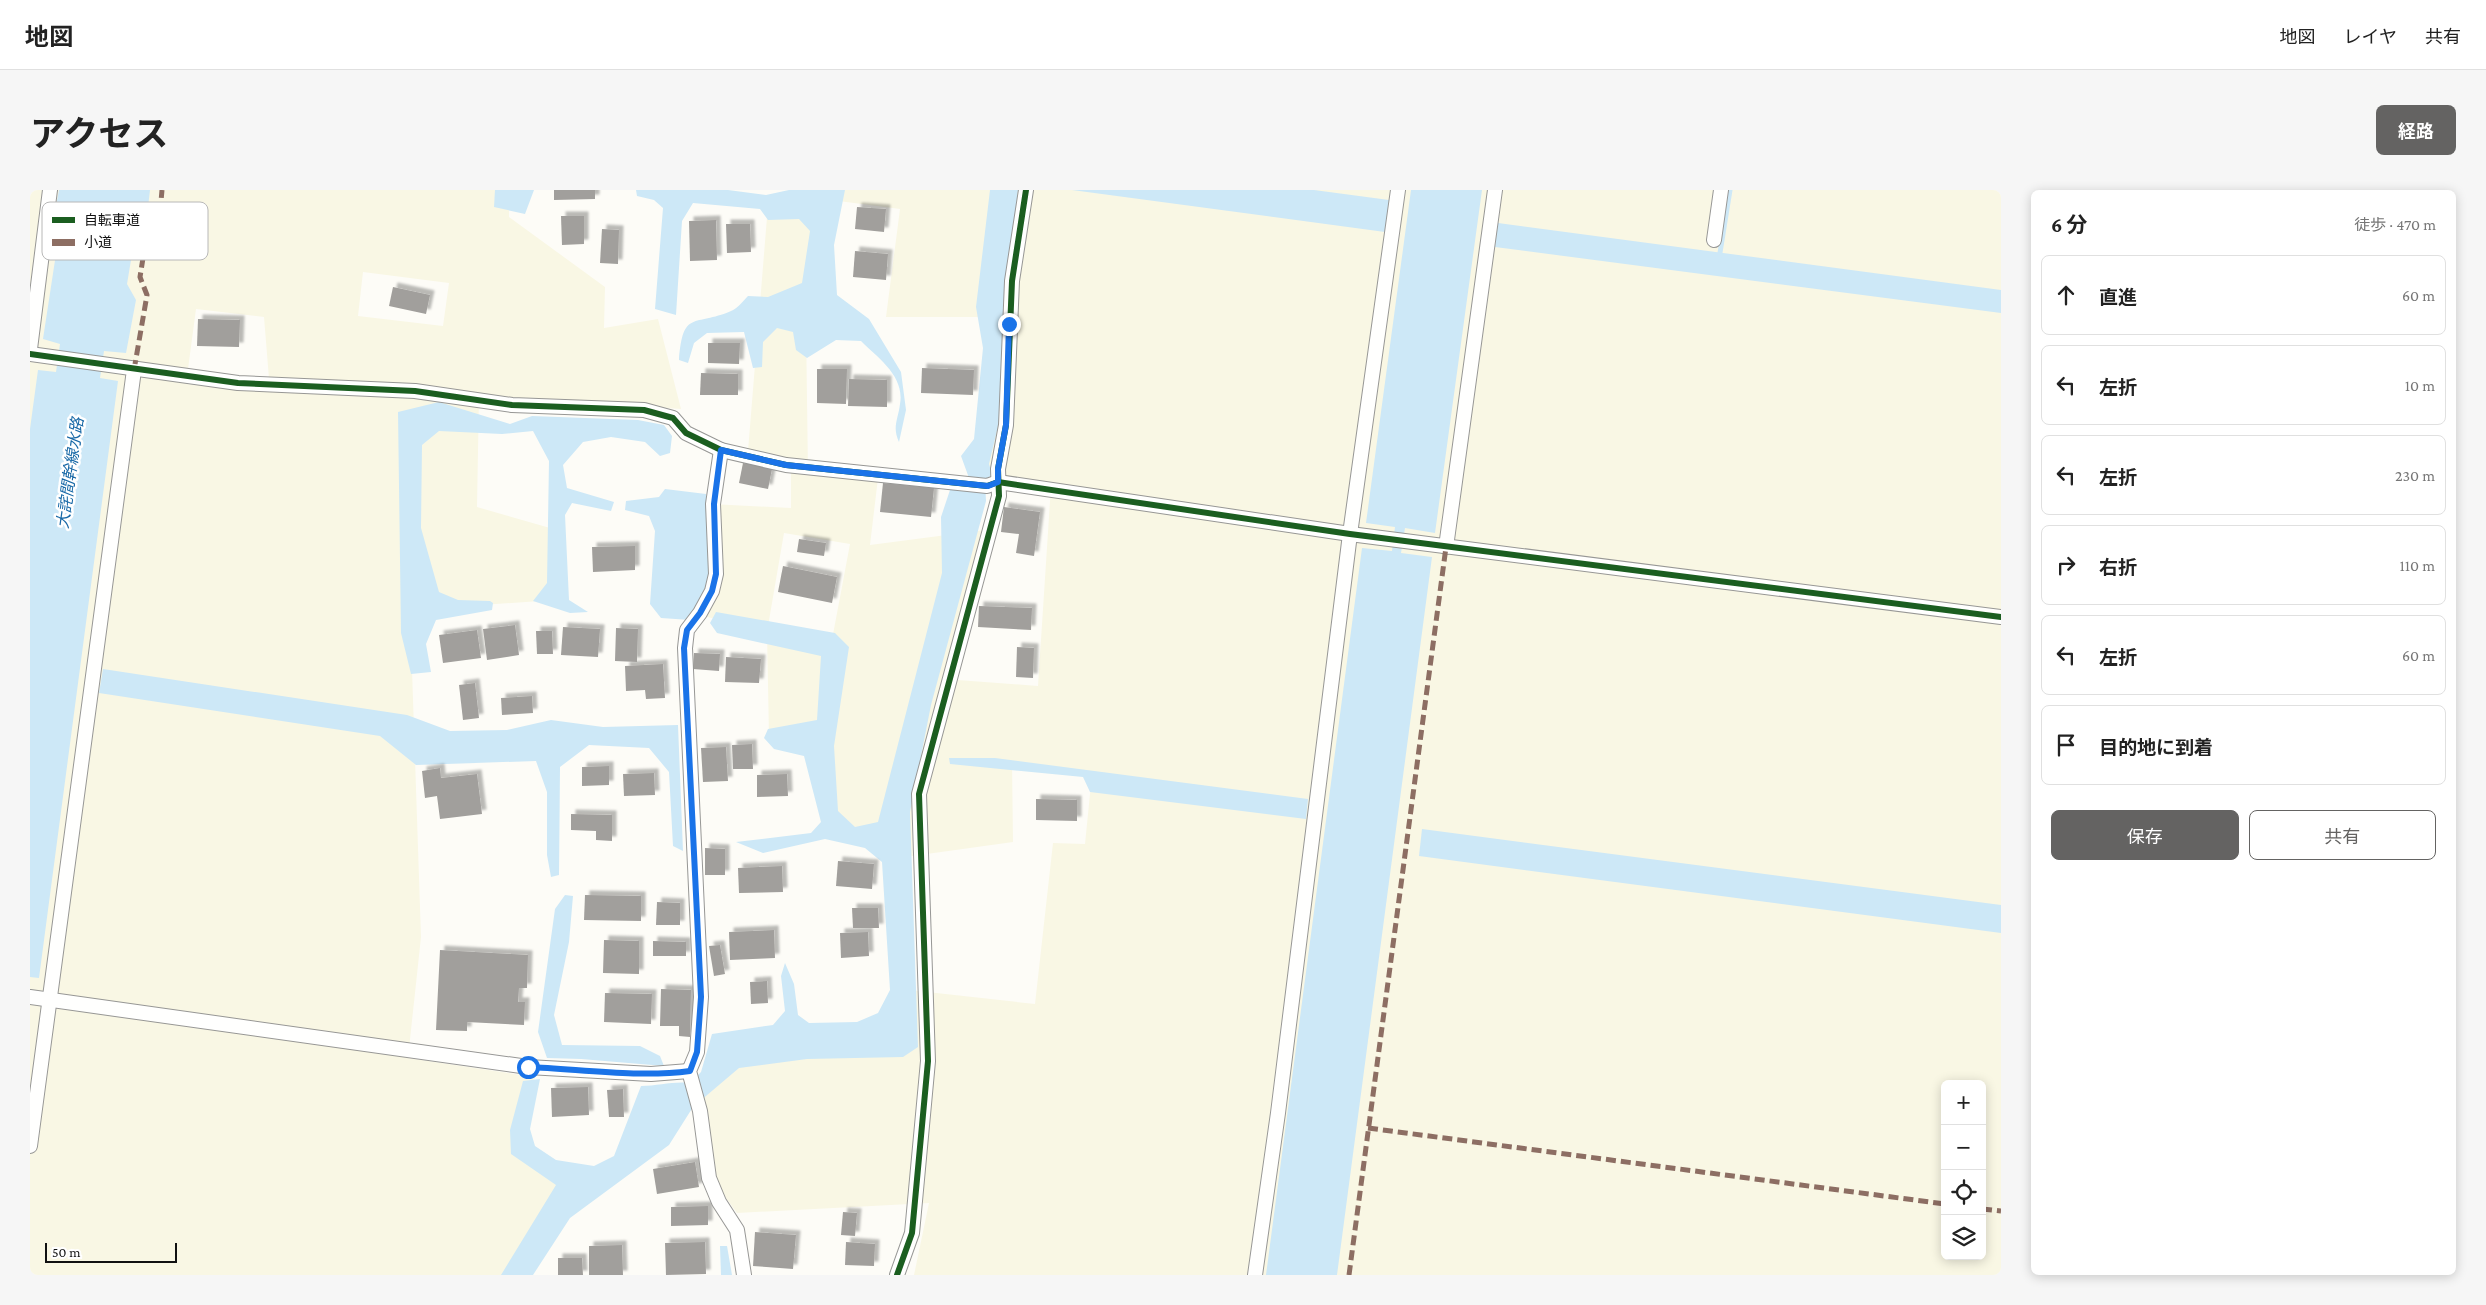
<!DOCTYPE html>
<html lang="ja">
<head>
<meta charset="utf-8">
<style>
	:root { --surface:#fff; --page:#f6f6f6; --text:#222; --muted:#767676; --line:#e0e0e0; --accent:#646362 }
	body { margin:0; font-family:"Crimson Pro","Noto Sans JP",serif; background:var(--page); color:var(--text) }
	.controls { position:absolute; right:15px; bottom:15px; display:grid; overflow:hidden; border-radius:8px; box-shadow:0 2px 12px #0003 }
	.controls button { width:45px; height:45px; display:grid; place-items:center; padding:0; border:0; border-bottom:1px solid var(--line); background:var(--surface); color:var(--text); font:25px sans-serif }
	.scale { position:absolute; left:15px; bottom:12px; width:132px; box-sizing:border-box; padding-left:5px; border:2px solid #111; border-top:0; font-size:14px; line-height:18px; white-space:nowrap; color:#111; -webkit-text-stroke:4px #fff; paint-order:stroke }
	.stop { position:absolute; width:15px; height:15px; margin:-11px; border:4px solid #1a73e8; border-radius:50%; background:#fff }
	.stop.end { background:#1a73e8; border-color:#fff; box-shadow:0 1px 5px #0008 }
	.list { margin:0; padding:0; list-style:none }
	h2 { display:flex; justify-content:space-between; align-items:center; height:65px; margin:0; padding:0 20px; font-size:21px }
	h2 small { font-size:16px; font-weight:400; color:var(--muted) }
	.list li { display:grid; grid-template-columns:32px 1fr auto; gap:15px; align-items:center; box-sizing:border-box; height:80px; margin:0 10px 10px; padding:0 10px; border:1px solid var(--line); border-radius:8px }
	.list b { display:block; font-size:19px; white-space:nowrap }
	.list em { font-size:16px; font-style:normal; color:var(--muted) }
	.actions { display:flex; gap:10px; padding:15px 20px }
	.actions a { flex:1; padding:11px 0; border:1px solid var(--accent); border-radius:8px; text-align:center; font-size:18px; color:var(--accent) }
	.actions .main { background:var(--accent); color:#fff }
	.icon { flex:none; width:28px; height:28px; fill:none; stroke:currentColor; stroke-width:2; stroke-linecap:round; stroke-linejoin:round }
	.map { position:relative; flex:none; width:1971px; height:1085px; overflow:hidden; border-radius:8px }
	header { display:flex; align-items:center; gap:30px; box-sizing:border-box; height:70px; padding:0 25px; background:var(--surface); border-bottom:1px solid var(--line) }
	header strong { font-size:24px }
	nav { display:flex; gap:28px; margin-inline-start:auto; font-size:18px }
	.intro { display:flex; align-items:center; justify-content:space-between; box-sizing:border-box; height:120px; padding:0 30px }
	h1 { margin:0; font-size:35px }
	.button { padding:12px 22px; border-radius:8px; background:var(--accent); color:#fff; font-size:18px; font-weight:700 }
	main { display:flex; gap:30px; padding:0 30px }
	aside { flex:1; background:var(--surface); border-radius:8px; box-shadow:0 2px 12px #0003 }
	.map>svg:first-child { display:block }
	.farmland { fill:#f9f7e4; fill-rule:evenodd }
	.water { fill:#cde8f7 }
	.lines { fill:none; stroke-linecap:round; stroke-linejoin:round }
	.stream { stroke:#cde8f7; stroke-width:5 }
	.building { fill:#a19f9c; filter:url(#shadow) }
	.minor-casing { stroke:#979795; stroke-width:16 }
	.minor { stroke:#fffffe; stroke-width:14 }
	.quiet { stroke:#8d6e63; stroke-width:5; stroke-dasharray:10 5; stroke-linecap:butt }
	.cycleway-casing { stroke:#fff; stroke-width:9 }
	.cycleway { stroke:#1b5e20; stroke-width:6 }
	.route { stroke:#1a73e8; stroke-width:6 }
	.labels { text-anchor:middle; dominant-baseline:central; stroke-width:5; stroke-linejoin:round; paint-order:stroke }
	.water-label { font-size:16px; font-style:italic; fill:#1768a6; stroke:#fff }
	.key { fill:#fff; stroke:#b8b8b8; stroke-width:1 }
	.key-label { font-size:14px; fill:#111 }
</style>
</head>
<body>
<header>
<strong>地図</strong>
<nav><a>地図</a><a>レイヤ</a><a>共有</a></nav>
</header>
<div class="intro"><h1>アクセス</h1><a class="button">経路</a></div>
<main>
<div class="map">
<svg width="1971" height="1085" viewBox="0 0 1971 1085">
	<defs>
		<filter id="shadow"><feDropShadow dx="4.5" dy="-4.5" stdDeviation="1" flood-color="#0004"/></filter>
	</defs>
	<rect width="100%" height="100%" fill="#fdfcf7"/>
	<g class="farmland">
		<path d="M 0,0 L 479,0 L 479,27 L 575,97 L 574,138 L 628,129 L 651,219 L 449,205 L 447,317 L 527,340 L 524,410 L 380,420 L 391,747 L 378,868 L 505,887 L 488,956 L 547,993 L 493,1085 L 0,1085 ZM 333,82 L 419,93 L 413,136 L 328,126 ZM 166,119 L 234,127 L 240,201 L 156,194 Z"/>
		<path d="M 801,0 L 1971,0 L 1971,1085 L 884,1085 L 899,1013 L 707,1023 L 685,993 L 672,905 L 699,862 L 872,849 L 870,799 L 1005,814 L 1023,653 L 1055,654 L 1062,584 L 982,572 L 983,652 L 868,668 L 799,634 L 789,557 L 739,547 L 737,442 L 634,416 L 643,312 L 761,318 L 761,270 L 718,261 L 738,15 ZM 801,10 L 870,19 L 856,127 L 964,127 L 949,285 L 1021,296 L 1008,496 L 914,489 L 955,340 L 840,355 L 848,288 L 778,283 L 776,135 ZM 754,343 L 820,354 L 801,455 L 737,442 ZM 1915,894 L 1952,894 L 1952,1066 L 1915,1066 Z"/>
	</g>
	<g class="water">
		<path d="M 29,0 L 120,0 L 117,26 L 107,34 L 97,94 L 106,110 L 96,163 L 74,161 L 70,188 L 88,191 L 9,788 L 0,787 L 0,239 L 8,180 L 26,182 L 30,154 L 13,149 L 33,18 L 26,16 Z"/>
		<path d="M 465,0 L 504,0 L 495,24 L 464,17 Z"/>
		<path d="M 606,0 L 698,0 L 736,5 L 759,0 L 815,0 L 804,55 L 807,105 L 839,129 L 871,182 L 876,220 L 869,252 C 862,237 868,230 870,214 C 875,186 848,168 831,151 L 806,150 L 777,168 L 766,160 L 763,142 L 747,138 L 733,152 L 732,177 L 723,178 L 714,142 L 677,143 L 664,153 L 658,173 L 649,170 C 653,119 664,137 701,121 C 707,119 713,111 718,106 L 738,107 L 772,93 L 780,41 L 769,29 L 738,30 L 730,19 L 663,13 L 652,31 L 646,125 L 625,119 L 633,18 L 624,10 L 607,6 Z"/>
		<path d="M 960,0 L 988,0 L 974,121 L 969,232 L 959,274 L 962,284 L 955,292 L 956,311 L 901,515 L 880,622 L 888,857 L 873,867 L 777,869 L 709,878 L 663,917 L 639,955 L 540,1028 L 503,1085 L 471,1085 L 526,995 L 481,964 L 480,940 L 493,891 L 510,889 L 500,939 L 505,956 L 526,970 L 564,976 L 584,966 L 611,896 C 628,896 644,891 660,893 L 671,882 L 682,844 L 743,835 L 755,821 L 751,786 L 755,773 L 764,794 L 768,825 L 779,833 L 827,832 L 848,823 L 860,800 L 852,672 L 835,658 L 795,649 L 733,663 L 706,652 L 781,643 L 791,632 L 774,566 L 744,559 L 734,548 L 738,539 L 787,530 L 791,466 L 687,443 L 680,433 L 686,422 L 805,443 L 819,457 L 804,556 L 808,621 L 825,637 L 848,632 L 912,383 L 911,327 L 921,297 L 939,288 L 931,266 L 944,249 L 953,158 L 946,117 Z"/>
		<path d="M 1042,0 L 1284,0 L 1359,10 L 1355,42 Z"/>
		<path d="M 1381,0 L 1452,0 L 1405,343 L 1375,338 L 1371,363 L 1402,367 L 1307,1085 L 1236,1085 L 1332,358 L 1362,361 L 1365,337 L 1336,333 Z"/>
		<path d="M 1468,33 L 1971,100 L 1971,123 L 1465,57 Z"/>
		<path d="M 409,212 L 480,234 L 502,226 L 608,230 L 634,235 L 642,246 L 640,263 L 630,266 L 615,252 L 581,247 L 553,252 L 533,275 L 537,298 L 584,312 L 581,321 L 542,313 L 535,325 L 539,410 L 558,422 L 540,423 L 503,411 L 517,393 L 519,271 L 503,241 L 472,244 L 409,241 L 392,255 L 391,338 L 409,402 L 428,410 L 460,411 L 463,413 L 462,420 L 406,430 L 396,454 L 401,482 L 381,484 L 371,443 L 368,222 Z"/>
		<path d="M 635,299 L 676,304 L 680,384 L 676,401 L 660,430 L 631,428 L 620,414 L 625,341 L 619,326 L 595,320 L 596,311 L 629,307 Z"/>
		<path d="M 73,479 L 377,525 L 420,541 L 477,540 L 521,530 L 573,537 L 648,535 L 653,661 L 643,656 L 639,582 L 619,558 L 559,555 L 530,577 L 529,685 L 521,687 L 517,665 L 517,602 L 506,571 L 386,575 L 350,546 L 69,503 Z"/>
		<path d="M 919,568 L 965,568 L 1278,609 L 1276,629 L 1060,602 L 1053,587 L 920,574 Z"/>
		<path d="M 1392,639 L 1971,715 L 1971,743 L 1389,666 Z"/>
		<path d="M 535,705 L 543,706 L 539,752 L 524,825 L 532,855 L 610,856 L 630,866 L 634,876 L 551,869 L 517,868 L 508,842 L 525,719 Z"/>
		<path d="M 690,1056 L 697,1056 L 702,1085 L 691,1085 Z"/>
	</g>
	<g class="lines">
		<path class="stream" d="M 1689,69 L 1700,0"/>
	</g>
	<g class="building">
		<path d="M 524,0 L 565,0 L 565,9 L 524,10 Z"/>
		<path d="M 827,17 L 856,19 L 854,42 L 825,39 Z"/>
		<path d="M 531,26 L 554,26 L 554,54 L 532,55 Z"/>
		<path d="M 686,30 L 687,70 L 660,71 L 659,31 Z"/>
		<path d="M 696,34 L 720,34 L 721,62 L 697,63 Z"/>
		<path d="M 572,39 L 589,40 L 588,74 L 570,73 Z"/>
		<path d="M 825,61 L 858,64 L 856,90 L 823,87 Z"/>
		<path d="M 363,97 L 400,105 L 396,124 L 359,116 Z"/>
		<path d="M 168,129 L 210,130 L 209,157 L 167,156 Z"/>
		<path d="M 678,153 L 710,153 L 709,174 L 678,173 Z"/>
		<path d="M 892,178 L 944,180 L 943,205 L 891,203 Z"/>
		<path d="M 787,179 L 817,179 L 816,214 L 787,213 Z"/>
		<path d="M 671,183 L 708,184 L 708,205 L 670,205 Z"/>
		<path d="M 819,189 L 857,190 L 857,217 L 818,216 Z"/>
		<path d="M 713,273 L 742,279 L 738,299 L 709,293 Z"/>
		<path d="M 853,293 L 904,298 L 901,327 L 850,322 Z"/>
		<path d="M 974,317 L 1010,322 L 1004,366 L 986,363 L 989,344 L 971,342 Z"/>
		<path d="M 769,349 L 796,353 L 794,366 L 767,362 Z"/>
		<path d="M 605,356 L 605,380 L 563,382 L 562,357 Z"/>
		<path d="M 753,376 L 807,387 L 802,413 L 748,402 Z"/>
		<path d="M 949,416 L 1002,418 L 1001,440 L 948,437 Z"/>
		<path d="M 485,435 L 489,465 L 457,470 L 453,439 Z"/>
		<path d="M 533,437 L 570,439 L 568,467 L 531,465 Z"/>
		<path d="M 586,438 L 608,439 L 607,472 L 585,471 Z"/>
		<path d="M 447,440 L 451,468 L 413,473 L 409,445 Z"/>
		<path d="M 506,441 L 522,441 L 523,464 L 507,464 Z"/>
		<path d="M 987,457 L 1004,458 L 1003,488 L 986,487 Z"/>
		<path d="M 664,463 L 690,464 L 689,481 L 663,479 Z"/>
		<path d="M 696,467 L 731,469 L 729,493 L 695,492 Z"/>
		<path d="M 633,474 L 635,508 L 616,509 L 615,500 L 596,501 L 595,476 Z"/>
		<path d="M 445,493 L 449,528 L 433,530 L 429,495 Z"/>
		<path d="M 502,506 L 503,523 L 472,525 L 471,508 Z"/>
		<path d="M 722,554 L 723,579 L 703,579 L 702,555 Z"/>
		<path d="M 696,557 L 698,591 L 673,592 L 671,558 Z"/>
		<path d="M 579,576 L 579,595 L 552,596 L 552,577 Z"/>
		<path d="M 410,578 L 411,588 L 447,584 L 452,624 L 410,629 L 407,606 L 395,608 L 392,581 Z"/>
		<path d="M 624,583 L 625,605 L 594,606 L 593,584 Z"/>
		<path d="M 757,584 L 758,606 L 727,607 L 727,585 Z"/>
		<path d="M 1006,609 L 1047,610 L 1047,631 L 1006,630 Z"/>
		<path d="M 541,624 L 582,625 L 582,651 L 566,650 L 566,641 L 541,640 Z"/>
		<path d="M 675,658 L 695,659 L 695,685 L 675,685 Z"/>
		<path d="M 808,671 L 844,674 L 842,699 L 806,696 Z"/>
		<path d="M 752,676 L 753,702 L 709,703 L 708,678 Z"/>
		<path d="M 555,705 L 611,706 L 611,731 L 554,730 Z"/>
		<path d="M 627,712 L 650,713 L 650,735 L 626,735 Z"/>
		<path d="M 822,718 L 848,718 L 849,738 L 823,738 Z"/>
		<path d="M 744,740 L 745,768 L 700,770 L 699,742 Z"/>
		<path d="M 838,742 L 839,766 L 811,768 L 810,743 Z"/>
		<path d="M 574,750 L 609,751 L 609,784 L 573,783 Z"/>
		<path d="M 623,751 L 656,752 L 656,766 L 623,766 Z"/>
		<path d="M 690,755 L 695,784 L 684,786 L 679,756 Z"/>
		<path d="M 410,760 L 498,765 L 497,798 L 489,798 L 488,812 L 495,812 L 494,835 L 437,832 L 437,841 L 406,840 Z"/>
		<path d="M 737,791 L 738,813 L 721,814 L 720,792 Z"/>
		<path d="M 631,799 L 661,800 L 660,847 L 649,846 L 649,836 L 630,836 Z"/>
		<path d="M 575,803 L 622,804 L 621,834 L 574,832 Z"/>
		<path d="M 558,897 L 559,925 L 522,927 L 521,898 Z"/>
		<path d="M 593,899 L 594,927 L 579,927 L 577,900 Z"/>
		<path d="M 665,972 L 669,997 L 627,1004 L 623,979 Z"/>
		<path d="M 678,1016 L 678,1035 L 641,1036 L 641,1017 Z"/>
		<path d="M 813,1022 L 827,1023 L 825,1046 L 811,1045 Z"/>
		<path d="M 725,1042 L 766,1045 L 763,1079 L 723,1076 Z"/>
		<path d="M 675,1052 L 676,1084 L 636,1085 L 635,1053 Z"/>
		<path d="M 816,1052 L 845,1054 L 844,1076 L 815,1075 Z"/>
		<path d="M 592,1055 L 593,1085 L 559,1085 L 559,1056 Z"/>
		<path d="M 528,1068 L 552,1068 L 553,1085 L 528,1085 Z"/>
	</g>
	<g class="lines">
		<defs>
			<g id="minor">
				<path d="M 1684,50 L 1691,0"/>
				<path d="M 0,159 L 20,0"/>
				<path d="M 0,164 L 208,193 L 385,201 L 482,215 L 614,220 L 643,228 L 656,243 L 691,260 L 756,275 L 957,296 L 968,292 L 1320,344 L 1971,427"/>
				<path d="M 691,260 L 683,314 L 686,384 L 682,401 L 670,423 L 657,440 L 655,458 L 671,807 L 667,862 L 659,881 L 670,921 L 679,988 L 689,1012 L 707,1040 L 714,1085"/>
				<path d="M 1416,357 L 1465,0"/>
				<path d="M 0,807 L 498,877 L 621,884 L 659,881"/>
				<path d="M 0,956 L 104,180"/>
				<path d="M 867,1085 L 882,1043 L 898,871 L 889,604 L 969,306 L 968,279 L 976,235 L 982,91 L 996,0"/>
				<path d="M 1225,1085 L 1248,923 L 1320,344 L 1368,0"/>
			</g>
		</defs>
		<use href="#minor" class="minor-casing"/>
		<use href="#minor" class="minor"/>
		<g class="quiet">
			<path d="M 104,180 L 117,105 L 110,87 L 116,49 L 129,34 L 132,0"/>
			<path d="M 1338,938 L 1915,1014"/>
			<path d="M 1952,1019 L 1971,1021"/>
			<path d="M 1319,1085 L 1416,357"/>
		</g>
		<defs>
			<g id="cycleway">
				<path d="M 0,164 L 208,193 L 385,201 L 482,215 L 614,220 L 643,228 L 656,243 L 691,260 L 756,275 L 957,296 L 968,292 L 1320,344 L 1971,427"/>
				<path d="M 867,1085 L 882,1043 L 898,871 L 889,604 L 969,306 L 968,279 L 976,235 L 982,91 L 996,0"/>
			</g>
		</defs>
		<use href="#cycleway" class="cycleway-casing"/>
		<use href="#cycleway" class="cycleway"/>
	</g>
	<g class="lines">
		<path class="route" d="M 498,877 C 550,879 608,888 660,881 L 667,862 L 671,807 L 654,458 L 657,440 L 670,423 L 682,401 L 686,384 L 684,314 L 691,260 L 756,275 L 958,296 L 968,292 L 968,279 L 976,235 L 979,134"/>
	</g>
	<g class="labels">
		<g class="water-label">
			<text transform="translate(40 283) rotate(-82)">大詫間幹線水路</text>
		</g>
	</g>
	<rect x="12" y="12" width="166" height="58" rx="8" class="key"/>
	<rect x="22" y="27" width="23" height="6" fill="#1b5e20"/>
	<rect x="22" y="49" width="23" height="7" fill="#8d6e63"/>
	<g class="key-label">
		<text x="54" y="35">自転車道</text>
		<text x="54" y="57">小道</text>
	</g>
</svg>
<div class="controls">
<button>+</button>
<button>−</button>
<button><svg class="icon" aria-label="locate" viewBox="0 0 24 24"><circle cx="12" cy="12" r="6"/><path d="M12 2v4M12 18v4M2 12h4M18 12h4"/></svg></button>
<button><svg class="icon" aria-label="layers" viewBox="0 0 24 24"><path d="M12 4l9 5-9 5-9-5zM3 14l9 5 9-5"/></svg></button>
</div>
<div class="scale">50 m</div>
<div class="stop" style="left:498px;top:877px"></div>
<div class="stop end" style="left:979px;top:134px"></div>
</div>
<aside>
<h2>6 分<small>徒歩 · 470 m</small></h2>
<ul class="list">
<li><svg class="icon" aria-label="ahead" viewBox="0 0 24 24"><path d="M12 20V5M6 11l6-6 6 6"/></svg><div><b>直進</b></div><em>60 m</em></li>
<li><svg class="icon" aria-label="left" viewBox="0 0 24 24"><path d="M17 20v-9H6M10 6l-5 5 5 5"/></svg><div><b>左折</b></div><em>10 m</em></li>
<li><svg class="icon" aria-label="left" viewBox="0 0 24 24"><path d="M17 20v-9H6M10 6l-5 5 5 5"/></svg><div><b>左折</b></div><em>230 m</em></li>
<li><svg class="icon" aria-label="right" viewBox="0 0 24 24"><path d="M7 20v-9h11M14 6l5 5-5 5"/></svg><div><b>右折</b></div><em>110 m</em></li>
<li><svg class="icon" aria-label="left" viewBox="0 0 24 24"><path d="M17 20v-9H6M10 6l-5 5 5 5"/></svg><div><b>左折</b></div><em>60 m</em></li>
<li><svg class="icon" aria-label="arrive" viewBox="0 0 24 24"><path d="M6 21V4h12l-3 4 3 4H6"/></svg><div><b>目的地に到着</b></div></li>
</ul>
<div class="actions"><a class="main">保存</a><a>共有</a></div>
</aside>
</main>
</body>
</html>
